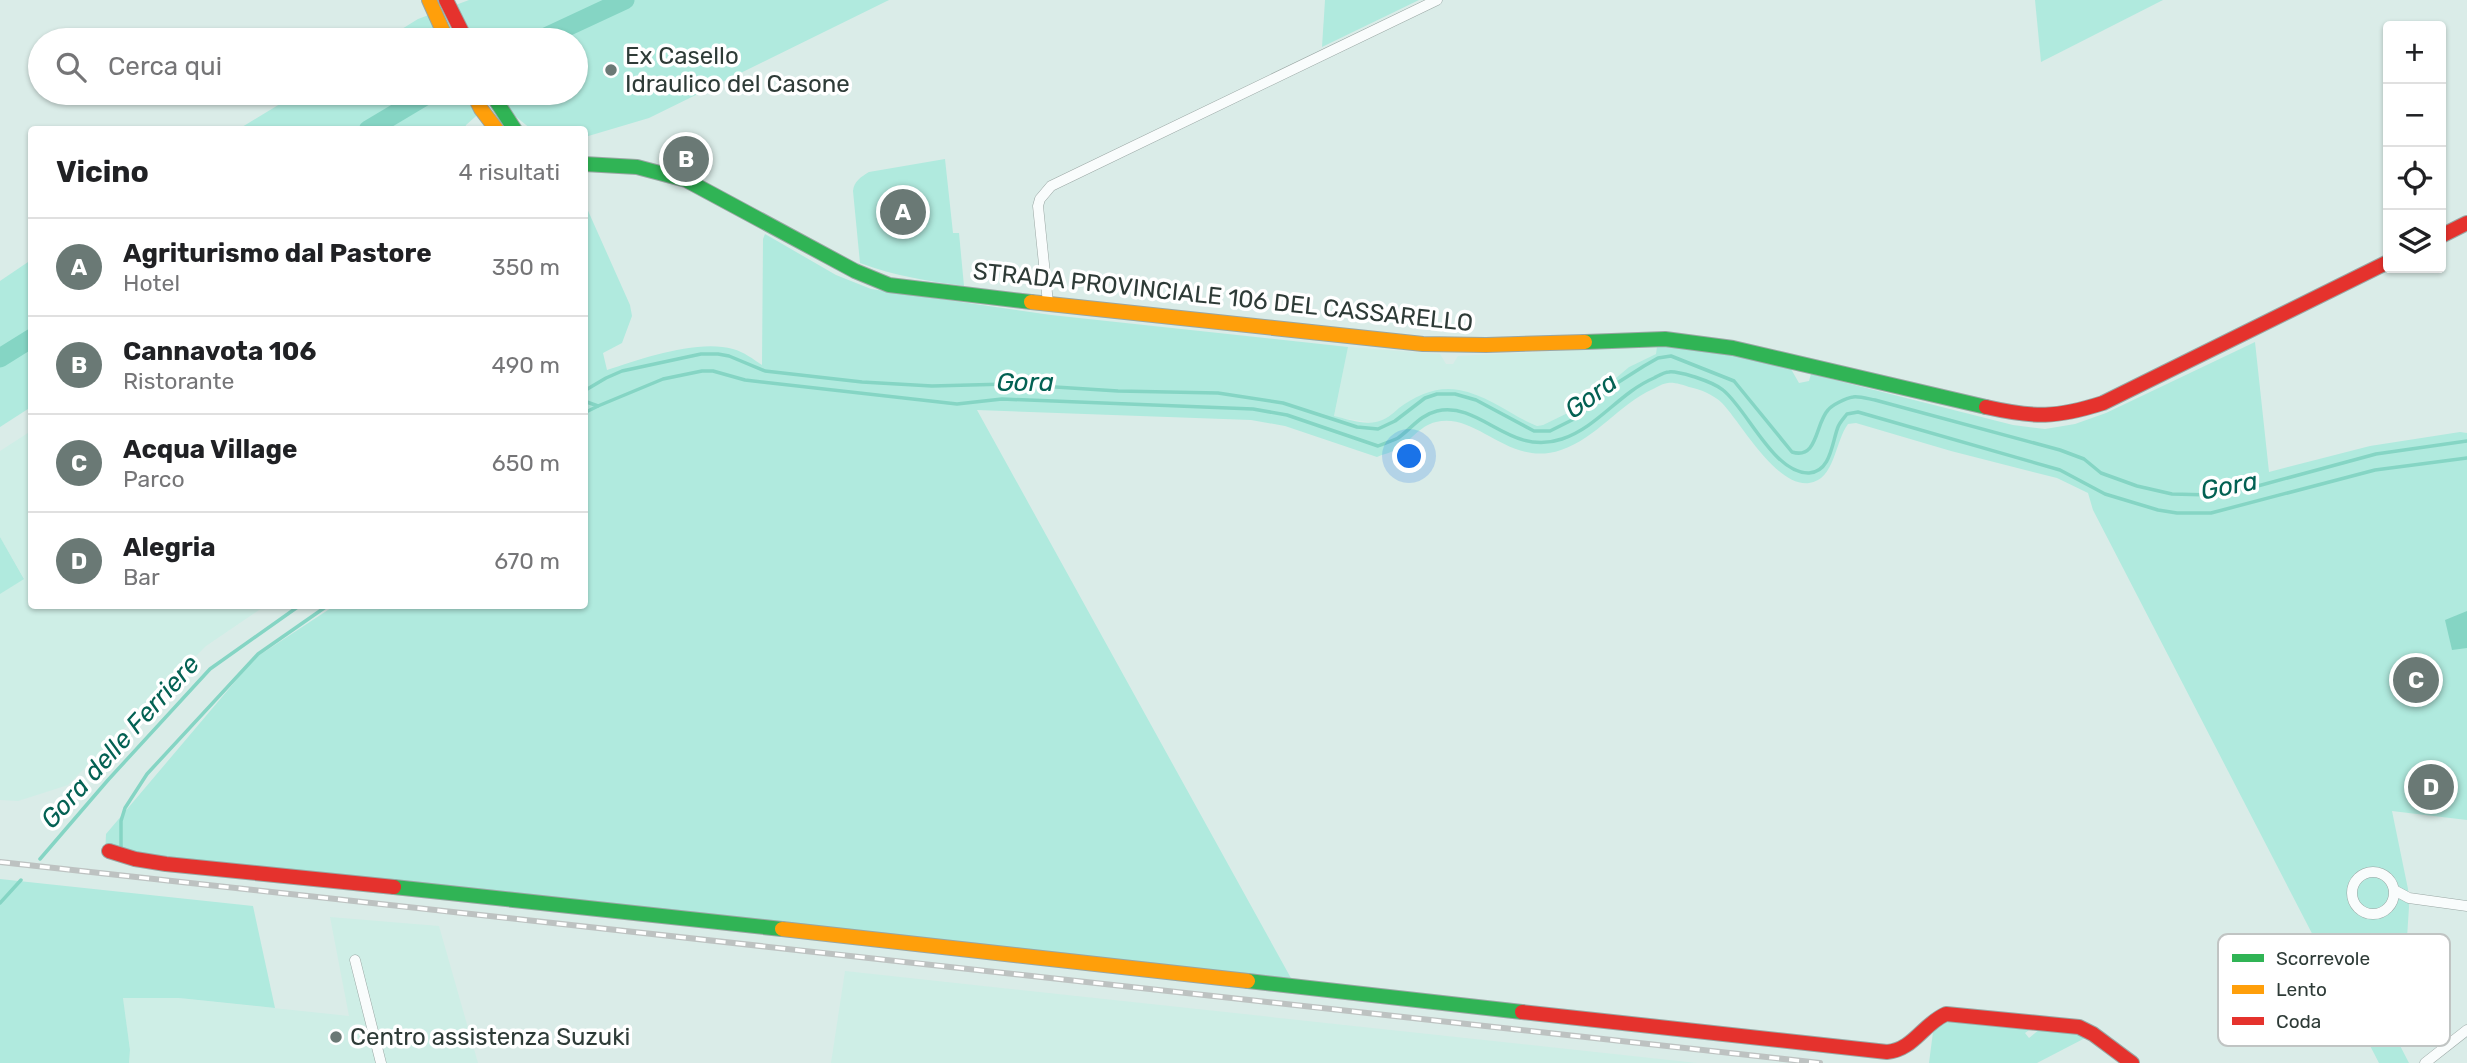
<!DOCTYPE html>
<html lang="it">
<head>
<meta charset="utf-8">
<style>
	:root { --surface:#fff; --page:#f2f2f2; --text:#202124; --muted:#757577; --line:#e0e0e0; --accent:#6a7975 }
	body { margin:0; font-family:Rubik,sans-serif; background:var(--page); color:var(--text) }
	.controls { position:absolute; right:21px; top:21px; display:grid; overflow:hidden; border-radius:7px; box-shadow:0 2px 5px #0004 }
	.controls button { width:63px; height:63px; display:grid; place-items:center; padding:0; border:0; border-bottom:2px solid var(--line); background:var(--surface); color:var(--text); font:35px sans-serif }
	.you { position:absolute; left:1410px; top:457px; width:24px; height:24px; margin:-18px; border:5px solid #fff; border-radius:50%; background:#1a73e8; box-shadow:0 0 0 10px #1a73e833 }
	.badge { display:grid; place-items:center; width:46px; height:46px; border-radius:50%; background:var(--accent); color:#fff; font-size:23px; font-weight:700 }
	.pin { position:absolute; translate:-50% -50%; border:4px solid #fff; box-shadow:0 2px 7px #0006 }
	.list { margin:0; padding:0; list-style:none }
	h2 { display:flex; justify-content:space-between; align-items:center; height:91px; margin:0; padding:0 28px; font-size:30px }
	h2 small { font-size:23px; font-weight:400; color:var(--muted) }
	.list li { display:grid; grid-template-columns:46px 1fr auto; gap:21px; align-items:center; box-sizing:border-box; height:98px; padding:0 28px; border-top:2px solid var(--line) }
	.list b { display:block; font-size:26px; white-space:nowrap }
	.list p { margin:0; font-size:23px; white-space:nowrap; color:var(--muted) }
	.list em { font-size:23px; font-style:normal; color:var(--muted) }
	.icon { flex:none; width:38px; height:38px; fill:none; stroke:currentColor; stroke-width:2; stroke-linecap:round; stroke-linejoin:round }
	.map { position:relative; flex:none; width:2467px; height:1063px; overflow:hidden }
	.search { position:absolute; background:var(--surface); box-shadow:0 2px 5px #0004; left:28px; top:28px; width:560px; height:77px; display:flex; align-items:center; gap:18px; box-sizing:border-box; padding:0 24px; border-radius:38px; color:var(--muted); font-size:26px }
	.panel { position:absolute; background:var(--surface); box-shadow:0 2px 5px #0004; left:28px; top:126px; width:560px; height:483px; border-radius:7px }
	.map>svg:first-child { display:block }
	.built { fill:#ceeee6 }
	.green { fill:#b0eade }
	.water { fill:#85d5c4 }
	.lines { fill:none; stroke-linecap:round; stroke-linejoin:round }
	.stream { stroke:#85d5c4; stroke-width:3.5 }
	.river { stroke:#85d5c4; stroke-width:19 }
	.street-casing { stroke:#99a6a3; stroke-width:11 }
	.fast-casing { stroke:#99a6a3; stroke-width:16 }
	.slow-casing { stroke:#99a6a3; stroke-width:16 }
	.jam-casing { stroke:#99a6a3; stroke-width:16 }
	.street { stroke:#f9fcfc; stroke-width:10 }
	.fast { stroke:#30b455; stroke-width:14 }
	.slow { stroke:#ff9f0a; stroke-width:14 }
	.jam { stroke:#e5322d; stroke-width:14 }
	.rail-casing { stroke:#bdc2c1; stroke-width:6 }
	.rail { stroke:#fff; stroke-width:3.5; stroke-dasharray:10; stroke-linecap:butt }
	.poi-dot { fill:#6a7975; stroke:#fff; stroke-width:2.5 }
	.labels { text-anchor:middle; dominant-baseline:central; stroke-width:7; stroke-linejoin:round; paint-order:stroke }
	.poi-label { font-size:24px; fill:#2e3b37; stroke:#fff; text-anchor:start }
	.street-label { font-size:24px; fill:#2e3b37; stroke:#fff }
	.water-label { font-size:26px; font-style:italic; fill:#036153; stroke:#fff }
	.key { fill:#fff; stroke:#c0c4c3; stroke-width:2 }
	.key-label { font-size:19px; fill:#2e3b37 }
</style>
</head>
<body>
<div class="map">
<svg width="2467" height="1063" viewBox="0 0 2467 1063">
	<rect width="100%" height="100%" fill="#daece8"/>
	<g class="built">
		<path d="M 1657,346 L 1656,354 L 1629,367 L 1584,405 L 1543,425 L 1537,426 L 1528,422 L 1474,394 L 1401,407 L 1385,419 L 1375,423 L 1334,417 L 1348,347 L 1440,354 L 1446,364 L 1453,364 L 1458,356 Z"/>
		<path d="M 31,431 L 32,606 L 265,606 L 206,646 L 68,785 L 18,801 L 0,800 L 0,594 L 24,578 L 0,537 L 0,451 Z"/>
		<path d="M 330,917 L 439,926 L 478,1063 L 129,1063 L 130,1050 L 123,998 L 179,998 L 349,1016 Z"/>
		<path d="M 845,971 L 1697,1063 L 831,1063 Z"/>
	</g>
	<g class="green">
		<path d="M 469,0 L 889,0 L 649,118 L 585,137 L 584,130 L 531,129 L 510,112 L 501,94 L 466,125 L 465,129 L 237,130 L 298,93 L 576,93 L 576,40 L 384,40 L 418,19 Z"/>
		<path d="M 1325,0 L 1419,0 L 1322,47 Z"/>
		<path d="M 2035,0 L 2163,0 L 2041,62 Z"/>
		<path d="M 945,159 L 953,233 L 959,233 L 964,286 C 928,281 895,276 860,263 L 853,191 C 854,181 861,177 869,172 Z"/>
		<path d="M 585,204 L 630,305 L 632,316 L 622,343 L 603,353 L 607,370 C 641,359 697,339 733,349 C 744,352 753,359 762,365 L 763,239 L 765,234 L 836,275 L 871,289 L 1051,315 L 1348,347 L 1334,416 C 1347,419 1363,425 1376,422 C 1386,420 1392,414 1399,408 C 1417,395 1436,386 1459,390 C 1483,394 1506,411 1528,422 L 1537,426 L 1543,425 L 1584,405 L 1629,367 L 1656,354 L 1657,346 L 1720,352 L 1791,369 L 1799,383 L 1809,381 L 1811,374 L 2013,425 L 2045,429 L 2075,424 L 2106,413 L 2255,342 L 2269,472 L 2370,446 L 2460,432 L 2467,433 L 2467,820 L 2392,811 L 2408,889 L 2409,907 L 2406,953 L 2394,1034 L 2409,1063 L 2379,1063 L 2093,510 L 2088,493 L 2057,478 L 1951,451 L 1856,423 L 1848,424 C 1835,441 1835,480 1809,483 C 1776,487 1742,424 1722,403 C 1714,395 1700,389 1689,387 C 1683,385 1674,382 1668,383 C 1664,383 1657,387 1653,389 C 1619,404 1597,438 1561,450 C 1508,468 1478,412 1436,422 C 1419,426 1411,441 1397,449 C 1391,453 1383,454 1377,457 L 1285,426 L 1251,420 L 977,410 L 1292,980 L 463,892 L 105,857 L 106,834 L 255,658 L 334,606 L 584,606 Z"/>
		<path d="M 31,260 L 31,407 L 0,427 L 0,281 Z"/>
		<path d="M 0,537 L 24,579 L 0,594 Z"/>
		<path d="M 0,879 L 253,906 L 275,1008 L 179,998 L 123,998 L 130,1050 L 129,1063 L 0,1063 Z"/>
		<path d="M 1949,1022 L 2029,1030 L 2025,1033 L 2029,1038 L 2040,1029 L 2079,1032 L 2089,1036 L 2037,1063 L 1929,1063 L 1934,1024 Z"/>
	</g>
	<path class="water" d="M 2467,611 L 2467,648 L 2452,650 L 2445,620 Z"/>
	<g class="lines">
		<g class="stream">
			<path d="M 584,391 L 606,378 L 622,371 L 701,354 L 718,354 L 729,356 L 765,371 L 862,382 L 932,386 L 1008,384 L 1118,391 L 1218,393 L 1283,403 L 1357,427 L 1378,429 L 1395,421 L 1425,398 L 1437,394 L 1455,394 L 1476,400 L 1534,431 L 1550,431 L 1576,418 L 1614,385 L 1644,366 L 1658,358 L 1671,356 L 1734,381 L 1792,452 C 1818,460 1815,424 1828,410 C 1832,405 1846,398 1853,397 C 1859,396 1869,399 1875,400 L 2060,450 L 2084,459 L 2101,473 L 2137,486 L 2172,494 L 2211,495 L 2254,487 L 2376,454 L 2467,441"/>
			<path d="M 584,401 L 598,406 L 663,379 L 702,371 L 713,371 L 745,380 L 957,404 L 1002,399 L 1253,409 L 1287,415 L 1378,446 C 1385,443 1392,441 1398,438 C 1411,429 1420,415 1437,411 C 1481,401 1509,457 1562,439 C 1598,427 1619,393 1654,378 C 1658,376 1664,372 1669,372 C 1675,371 1688,375 1695,377 C 1704,380 1716,384 1723,390 C 1747,409 1774,474 1809,473 C 1831,472 1832,442 1838,427 C 1840,422 1844,418 1847,414 L 1858,412 L 2060,470 L 2105,494 L 2158,510 L 2177,513 L 2211,513 L 2375,470 L 2467,458"/>
			<path d="M 584,413 L 598,406"/>
			<path d="M 121,848 L 121,821 L 125,808 L 147,774 L 258,654 L 327,606"/>
			<path d="M 40,859 L 108,780 L 210,669 L 299,606"/>
			<path d="M 0,903 L 21,880"/>
		</g>
		<g class="river">
			<path d="M 539,40 L 625,0"/>
			<path d="M 368,130 L 430,93"/>
			<path d="M 0,358 L 32,338"/>
		</g>
		<defs>
			<g id="street">
				<path d="M 1048,303 L 1038,206 L 1040,199 L 1051,186 L 1437,0"/>
				<circle cx="2373" cy="893" r="21"/>
				<path d="M 2394,890 L 2409,898 L 2467,906"/>
				<path d="M 355,960 L 381,1063"/>
				<path d="M 2425,1063 L 2467,1030"/>
			</g>
			<g id="fast">
				<path d="M 491,93 L 515,130"/>
				<path d="M 584,164 L 637,167 L 686,180 L 855,271 L 889,285 L 1031,302"/>
				<path d="M 1585,342 L 1665,339 L 1733,348 L 1986,407"/>
				<path d="M 394,887 L 782,929"/>
				<path d="M 1248,981 L 1522,1012"/>
			</g>
			<g id="slow">
				<path d="M 429,0 L 447,40"/>
				<path d="M 473,93 L 481,109 L 497,130"/>
				<path d="M 1031,302 L 1423,344 L 1486,345 L 1585,342"/>
				<path d="M 782,929 L 1248,981"/>
			</g>
			<g id="jam">
				<path d="M 446,0 L 466,40"/>
				<path d="M 2441,236 L 2467,223"/>
				<path d="M 1986,407 C 2035,418 2056,418 2103,403 L 2388,262"/>
				<path d="M 109,851 L 135,859 L 166,864 L 394,887"/>
				<path d="M 1522,1012 L 1887,1052 C 1913,1050 1923,1024 1946,1014 L 2079,1027 L 2093,1034 L 2132,1063"/>
			</g>
		</defs>
		<use href="#street" class="street-casing"/>
		<use href="#fast" class="fast-casing"/>
		<use href="#slow" class="slow-casing"/>
		<use href="#jam" class="jam-casing"/>
		<use href="#street" class="street"/>
		<use href="#fast" class="fast"/>
		<use href="#slow" class="slow"/>
		<use href="#jam" class="jam"/>
		<defs>
			<path id="rail" d="M 0,862 L 1820,1063"/>
		</defs>
		<use href="#rail" class="rail-casing"/>
		<use href="#rail" class="rail"/>
	</g>
	<g class="poi-dot">
		<circle cx="611" cy="70" r="7"/>
		<circle cx="336" cy="1037" r="7"/>
	</g>
	<g class="labels">
		<g class="poi-label">
			<text x="625" y="56">Ex Casello<tspan x="625" dy="28">Idraulico del Casone</tspan></text>
			<text x="350" y="1037">Centro assistenza Suzuki</text>
		</g>
		<g class="street-label">
			<text transform="translate(1223 297) rotate(6)">STRADA PROVINCIALE 106 DEL CASSARELLO</text>
		</g>
		<g class="water-label">
			<text x="1025" y="382">Gora</text>
			<text transform="translate(1591 396) rotate(-36)">Gora</text>
			<text transform="translate(2229 486) rotate(-11)">Gora</text>
			<text transform="translate(120 742) rotate(-48)">Gora delle Ferriere</text>
		</g>
	</g>
	<rect x="2218" y="934" width="232" height="112" rx="10" class="key"/>
	<rect x="2232" y="954" width="32" height="8" fill="#30b455"/>
	<rect x="2232" y="985" width="32" height="9" fill="#ff9f0a"/>
	<rect x="2232" y="1017" width="32" height="8" fill="#e5322d"/>
	<g class="key-label">
		<text x="2276" y="965">Scorrevole</text>
		<text x="2276" y="996">Lento</text>
		<text x="2276" y="1028">Coda</text>
	</g>
</svg>
<div class="controls">
<button>+</button>
<button>−</button>
<button><svg class="icon" aria-label="locate" viewBox="0 0 24 24"><circle cx="12" cy="12" r="6"/><path d="M12 2v4M12 18v4M2 12h4M18 12h4"/></svg></button>
<button><svg class="icon" aria-label="layers" viewBox="0 0 24 24"><path d="M12 4l9 5-9 5-9-5zM3 14l9 5 9-5"/></svg></button>
</div>
<div class="you"></div>
<div class="pin badge" style="left:903px;top:212px">A</div>
<div class="pin badge" style="left:686px;top:159px">B</div>
<div class="pin badge" style="left:2416px;top:680px">C</div>
<div class="pin badge" style="left:2431px;top:787px">D</div>
<div class="search"><svg class="icon" aria-label="search" viewBox="0 0 24 24"><circle cx="10" cy="10" r="6"/><path d="M15 15l6 6"/></svg>Cerca qui</div>
<section class="panel">
<h2>Vicino<small>4 risultati</small></h2>
<ul class="list">
<li><span class="badge">A</span><div><b>Agriturismo dal Pastore</b><p>Hotel</p></div><em>350 m</em></li>
<li><span class="badge">B</span><div><b>Cannavota 106</b><p>Ristorante</p></div><em>490 m</em></li>
<li><span class="badge">C</span><div><b>Acqua Village</b><p>Parco</p></div><em>650 m</em></li>
<li><span class="badge">D</span><div><b>Alegria</b><p>Bar</p></div><em>670 m</em></li>
</ul>
</section>
</div>
</body>
</html>
